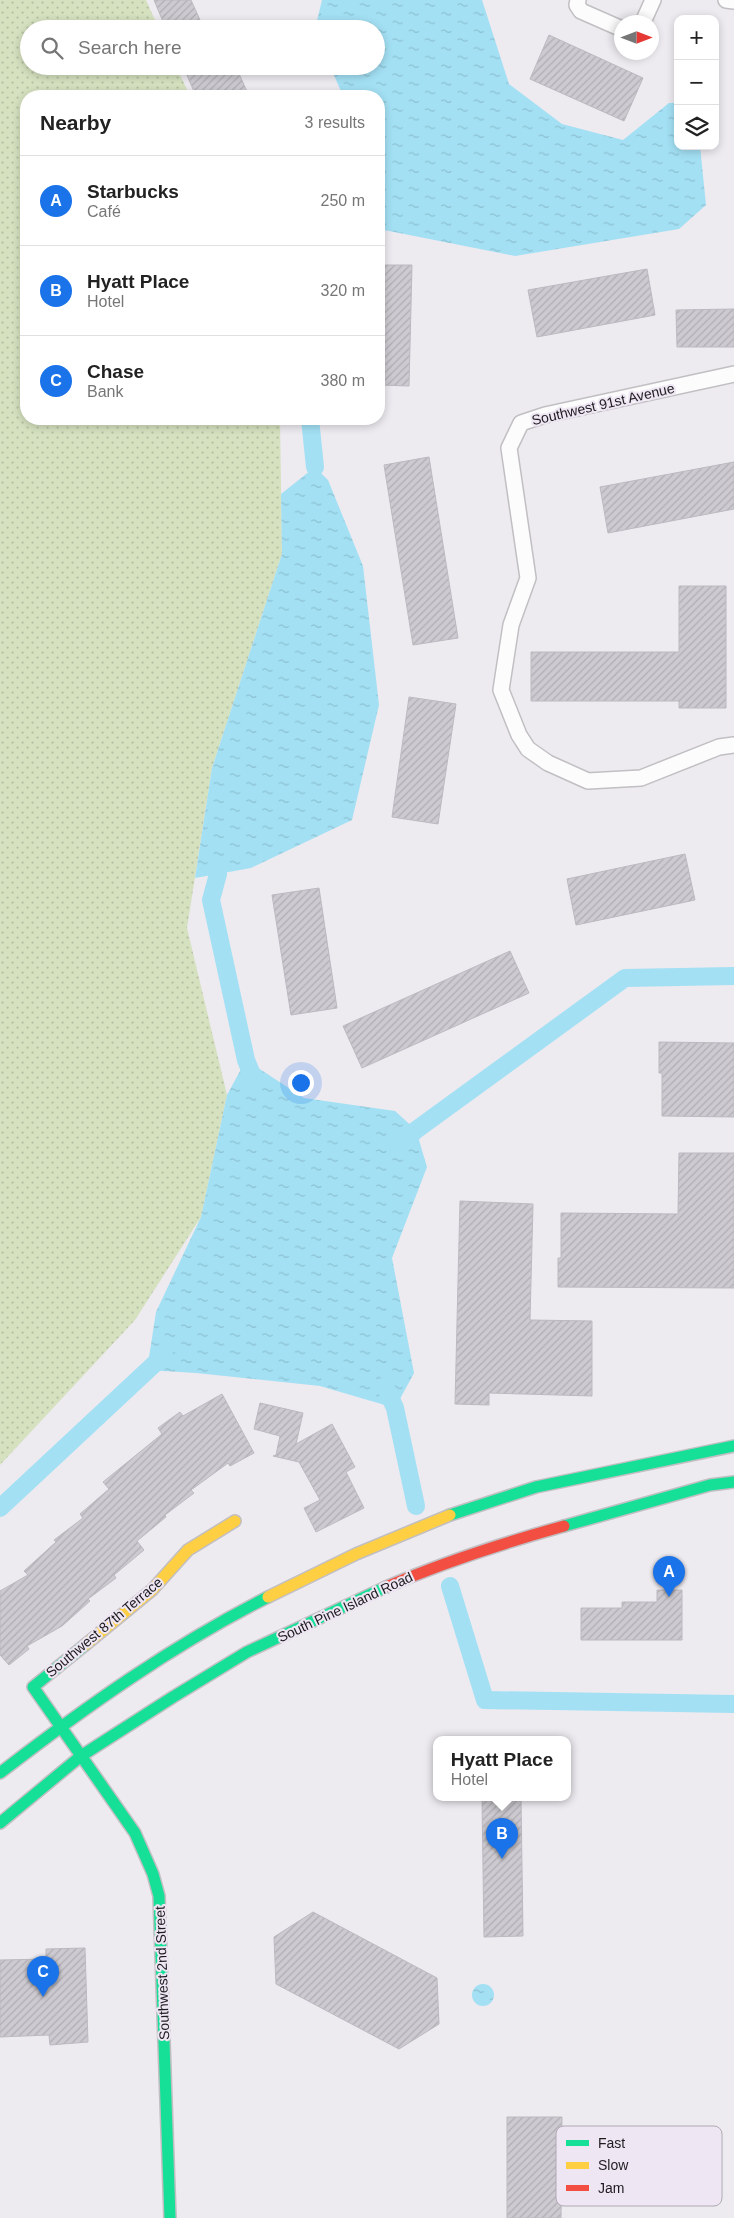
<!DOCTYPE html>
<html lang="en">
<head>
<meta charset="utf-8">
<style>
	:root { --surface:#fff; --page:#f6f6f6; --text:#222; --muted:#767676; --line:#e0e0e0; --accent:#1a73e8 }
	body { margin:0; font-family:Helvetica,sans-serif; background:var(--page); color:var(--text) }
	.controls { position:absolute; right:15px; top:15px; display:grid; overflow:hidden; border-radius:10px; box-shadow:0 2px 8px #0003 }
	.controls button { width:45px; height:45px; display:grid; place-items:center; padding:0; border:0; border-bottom:1px solid var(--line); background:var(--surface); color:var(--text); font:25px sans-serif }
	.compass { position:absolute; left:614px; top:15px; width:45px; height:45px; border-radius:50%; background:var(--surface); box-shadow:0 2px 8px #0003; rotate:90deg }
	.you { position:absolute; left:300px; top:1082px; width:18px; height:18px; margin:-12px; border:4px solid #fff; border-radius:50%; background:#1a73e8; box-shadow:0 0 0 8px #1a73e833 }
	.badge { display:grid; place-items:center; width:32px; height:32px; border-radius:50%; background:var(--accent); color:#fff; font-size:16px; font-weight:700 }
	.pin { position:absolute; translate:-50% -41px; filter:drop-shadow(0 1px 2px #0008) }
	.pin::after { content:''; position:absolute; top:26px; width:18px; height:15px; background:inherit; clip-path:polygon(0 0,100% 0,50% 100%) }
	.popup { position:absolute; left:433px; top:1736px; width:138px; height:65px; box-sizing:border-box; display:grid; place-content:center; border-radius:10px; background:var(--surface); filter:drop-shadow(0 1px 4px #0005); font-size:16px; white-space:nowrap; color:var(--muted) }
	.popup b { font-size:19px; color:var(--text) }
	.popup::after { content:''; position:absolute; left:50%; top:100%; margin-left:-10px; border:10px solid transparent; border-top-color:var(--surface) }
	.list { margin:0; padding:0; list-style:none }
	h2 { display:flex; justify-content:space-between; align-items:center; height:65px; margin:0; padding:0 20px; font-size:21px }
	h2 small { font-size:16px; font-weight:400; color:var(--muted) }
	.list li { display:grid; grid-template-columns:32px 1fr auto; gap:15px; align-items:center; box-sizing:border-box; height:90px; padding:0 20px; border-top:1px solid var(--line) }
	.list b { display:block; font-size:19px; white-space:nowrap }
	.list p { margin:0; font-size:16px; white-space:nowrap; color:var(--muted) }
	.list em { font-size:16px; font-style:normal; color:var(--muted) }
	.icon { flex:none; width:28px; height:28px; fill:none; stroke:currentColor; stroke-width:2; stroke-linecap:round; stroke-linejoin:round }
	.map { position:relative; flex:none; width:734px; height:2218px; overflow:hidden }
	.search { position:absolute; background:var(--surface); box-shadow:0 2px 8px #0003; left:20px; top:20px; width:365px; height:55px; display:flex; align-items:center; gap:12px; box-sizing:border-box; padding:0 18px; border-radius:28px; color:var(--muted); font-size:19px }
	.panel { position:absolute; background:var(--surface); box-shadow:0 2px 8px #0003; left:20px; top:90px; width:365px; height:335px; border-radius:20px }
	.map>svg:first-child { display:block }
	.green { fill:url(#green-dots) }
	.water { fill:url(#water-ripples) }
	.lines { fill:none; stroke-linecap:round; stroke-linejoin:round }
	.canal { stroke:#a3e0f4; stroke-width:18 }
	.building { fill:url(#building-hatch); stroke:#bcbac0 }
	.street-casing { stroke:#c2bfc3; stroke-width:18 }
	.fast-casing { stroke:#c2bfc3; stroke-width:14 }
	.slow-casing { stroke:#c2bfc3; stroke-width:14 }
	.jam-casing { stroke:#c2bfc3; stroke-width:14 }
	.street { stroke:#fcfcfd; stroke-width:15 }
	.fast { stroke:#16e098; stroke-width:11 }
	.slow { stroke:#ffcf43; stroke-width:11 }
	.jam { stroke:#f24e42; stroke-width:11 }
	.labels { text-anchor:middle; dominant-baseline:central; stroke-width:4; stroke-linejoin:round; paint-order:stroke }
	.street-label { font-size:14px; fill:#1e1b20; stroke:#eee7f3 }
	.key { fill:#eee7f3; stroke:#b0aab4; stroke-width:1 }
	.key-label { font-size:14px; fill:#1e1b20 }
</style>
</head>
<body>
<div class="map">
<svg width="734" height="2218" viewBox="0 0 734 2218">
	<defs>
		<pattern id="green-dots" width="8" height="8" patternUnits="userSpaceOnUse" patternTransform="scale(1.25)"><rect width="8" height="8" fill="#d5e1bf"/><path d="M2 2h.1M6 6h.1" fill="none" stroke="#b6c0a4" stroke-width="1.8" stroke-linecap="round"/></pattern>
		<pattern id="water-ripples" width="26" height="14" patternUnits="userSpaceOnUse" patternTransform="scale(1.25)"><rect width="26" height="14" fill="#a3e0f4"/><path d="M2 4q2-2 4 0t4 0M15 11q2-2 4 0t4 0" fill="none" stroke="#8cc0d1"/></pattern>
		<pattern id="building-hatch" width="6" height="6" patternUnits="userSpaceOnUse" patternTransform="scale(1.25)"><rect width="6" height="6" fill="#cdcbd1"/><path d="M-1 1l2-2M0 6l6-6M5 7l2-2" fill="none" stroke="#b0aeb3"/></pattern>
	</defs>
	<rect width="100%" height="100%" fill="#edeaf0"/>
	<path class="green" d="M 0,0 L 146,0 L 159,29 L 29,29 L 29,66 L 176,66 L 190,96 L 26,96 L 26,419 L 280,419 L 282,554 L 212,768 L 187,928 L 227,1095 L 201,1217 L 135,1320 L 0,1465 Z"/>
	<g class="water">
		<path d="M 322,0 L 482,0 L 509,84 L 562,124 L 623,140 L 669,103 L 678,103 L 678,146 L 700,146 L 706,205 L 679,229 L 515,256 L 379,229 L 379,96 L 343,96 L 330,66 L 376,66 L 376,29 L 315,29 Z"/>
		<path d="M 315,467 L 328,480 L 363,566 L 379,705 L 352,820 L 251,868 L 195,878 L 212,768 L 282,554 L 281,494 Z"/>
		<path d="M 246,1060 L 304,1098 L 395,1111 L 416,1130 L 427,1167 L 392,1258 L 414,1373 L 395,1408 L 320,1386 L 196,1373 L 147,1370 L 156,1312 L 201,1217 L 227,1095 Z"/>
		<circle cx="483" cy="1995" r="11"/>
	</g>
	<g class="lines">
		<g class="canal">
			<path d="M 310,419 L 315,467"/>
			<path d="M 218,874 L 211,900 L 246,1060 L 255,1082"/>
			<path d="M 400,1145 L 416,1130 L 625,978 L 734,976"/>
			<path d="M 385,1386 L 395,1408 L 416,1506"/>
			<path d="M 0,1508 L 164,1355"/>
			<path d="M 450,1586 L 485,1700 L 734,1704"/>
		</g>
	</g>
	<g class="building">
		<path d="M 154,0 L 191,0 L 204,29 L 166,29 Z"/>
		<path d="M 549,35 L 643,78 L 624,121 L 530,79 Z"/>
		<path d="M 183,66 L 220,66 L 223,73 L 236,67 L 249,96 L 196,96 Z"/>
		<path d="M 379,265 L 412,265 L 409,386 L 379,385 Z"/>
		<path d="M 647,269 L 655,315 L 537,337 L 528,290 Z"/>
		<path d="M 734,309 L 734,347 L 677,347 L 676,310 Z"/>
		<path d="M 429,457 L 458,638 L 413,645 L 384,465 Z"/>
		<path d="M 734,462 L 734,509 L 608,533 L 600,487 Z"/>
		<path d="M 679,586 L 726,586 L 726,708 L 679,708 L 679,701 L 531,701 L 531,652 L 679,652 Z"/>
		<path d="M 409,697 L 456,704 L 438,824 L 392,817 Z"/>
		<path d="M 685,854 L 695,900 L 576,925 L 567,879 Z"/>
		<path d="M 319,888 L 337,1008 L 291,1015 L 272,895 Z"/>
		<path d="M 510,951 L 529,993 L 362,1068 L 343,1026 Z"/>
		<path d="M 659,1042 L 734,1043 L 734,1117 L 662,1116 L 662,1073 L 659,1073 Z"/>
		<path d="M 679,1153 L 734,1153 L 734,1288 L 558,1287 L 558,1258 L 561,1258 L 561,1213 L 678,1214 Z"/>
		<path d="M 460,1201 L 533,1204 L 530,1320 L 592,1321 L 592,1396 L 489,1393 L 489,1405 L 455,1404 Z"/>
		<path d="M 222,1394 L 254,1453 L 230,1466 L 228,1463 L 191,1490 L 194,1493 L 165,1515 L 166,1517 L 137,1541 L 144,1550 L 114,1575 L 116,1578 L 88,1599 L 90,1601 L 62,1626 L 27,1646 L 29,1649 L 9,1665 L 0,1655 L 0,1591 L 28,1575 L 24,1571 L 56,1542 L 54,1540 L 83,1518 L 80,1514 L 109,1489 L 103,1482 L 162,1434 L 158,1428 L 180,1412 L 183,1416 Z"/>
		<path d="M 260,1403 L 303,1413 L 296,1444 L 332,1424 L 355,1467 L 346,1472 L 364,1508 L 316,1532 L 304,1508 L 320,1500 L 299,1462 L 273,1456 L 276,1455 L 280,1436 L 254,1429 Z"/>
		<path d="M 657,1590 L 682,1590 L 682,1640 L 581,1640 L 581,1608 L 622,1608 L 622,1602 L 657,1602 Z"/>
		<path d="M 482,1798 L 521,1798 L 523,1936 L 484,1937 Z"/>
		<path d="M 313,1912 L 437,1978 L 439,2024 L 399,2049 L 276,1984 L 274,1937 Z"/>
		<path d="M 85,1948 L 88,2042 L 50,2045 L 49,2035 L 0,2037 L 0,1960 L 46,1959 L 46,1949 Z"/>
		<path d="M 507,2117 L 562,2117 L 561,2218 L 507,2218 Z"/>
	</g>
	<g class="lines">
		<defs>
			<g id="street">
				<path d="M 578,0 L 577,5 L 581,11 L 622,29"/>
				<path d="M 726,0 L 734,1"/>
				<path d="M 643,22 L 653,0"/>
				<path d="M 734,374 L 545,415 L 521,423 L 509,448 L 528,578 L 511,625 L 501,690 L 519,735 L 528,749 L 548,763 L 588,781 L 641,778 L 719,747 L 734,745"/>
			</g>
			<g id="fast">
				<path d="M 450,1515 L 536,1487 L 734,1446"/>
				<path d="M 564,1526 L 710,1485 L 734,1482"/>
				<path d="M 85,1645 L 33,1687 L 135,1833 L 153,1874 L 159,1896 L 170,2218"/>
				<path d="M 0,1773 C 84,1708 173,1645 268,1597"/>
				<path d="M 0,1823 L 81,1756 L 173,1697 L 247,1652 L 386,1587"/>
			</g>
			<g id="slow">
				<path d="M 268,1597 L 356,1554 L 450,1515"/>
				<path d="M 85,1645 L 152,1590 L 188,1550 L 235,1521"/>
			</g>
			<path id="jam" d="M 386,1587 C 444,1562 503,1543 564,1526"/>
		</defs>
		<use href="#street" class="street-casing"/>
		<use href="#fast" class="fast-casing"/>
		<use href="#slow" class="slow-casing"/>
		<use href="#jam" class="jam-casing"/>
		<use href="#street" class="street"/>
		<use href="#fast" class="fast"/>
		<use href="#slow" class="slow"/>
		<use href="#jam" class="jam"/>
	</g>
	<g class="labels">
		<g class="street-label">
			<text transform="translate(603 404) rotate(-13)">Southwest 91st Avenue</text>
			<text transform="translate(345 1607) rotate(-25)">South Pine Island Road</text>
			<text transform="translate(104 1627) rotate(-40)">Southwest 87th Terrace</text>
			<text transform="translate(162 1973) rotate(-92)">Southwest 2nd Street</text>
		</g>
	</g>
	<rect x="556" y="2126" width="166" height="80" rx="8" class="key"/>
	<rect x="566" y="2140" width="23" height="6" fill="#16e098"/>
	<rect x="566" y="2162" width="23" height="7" fill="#ffcf43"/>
	<rect x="566" y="2185" width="23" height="6" fill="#f24e42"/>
	<g class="key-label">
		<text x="598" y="2148">Fast</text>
		<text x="598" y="2170">Slow</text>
		<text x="598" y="2193">Jam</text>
	</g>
</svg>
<div class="controls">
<button>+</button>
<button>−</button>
<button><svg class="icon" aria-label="layers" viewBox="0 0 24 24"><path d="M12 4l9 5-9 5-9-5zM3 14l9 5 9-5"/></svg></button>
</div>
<svg class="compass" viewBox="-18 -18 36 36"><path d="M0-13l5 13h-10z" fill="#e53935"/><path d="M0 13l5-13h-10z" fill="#767676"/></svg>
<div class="you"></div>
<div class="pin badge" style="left:669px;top:1597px">A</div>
<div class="pin badge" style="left:502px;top:1859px">B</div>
<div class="popup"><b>Hyatt Place</b>Hotel</div>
<div class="pin badge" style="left:43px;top:1997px">C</div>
<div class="search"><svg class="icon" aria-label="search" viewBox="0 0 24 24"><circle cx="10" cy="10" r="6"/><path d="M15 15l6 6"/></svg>Search here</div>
<section class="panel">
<h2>Nearby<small>3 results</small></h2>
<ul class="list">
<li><span class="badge">A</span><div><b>Starbucks</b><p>Café</p></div><em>250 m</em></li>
<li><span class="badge">B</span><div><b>Hyatt Place</b><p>Hotel</p></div><em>320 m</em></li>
<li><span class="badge">C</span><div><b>Chase</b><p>Bank</p></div><em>380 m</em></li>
</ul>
</section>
</div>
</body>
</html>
